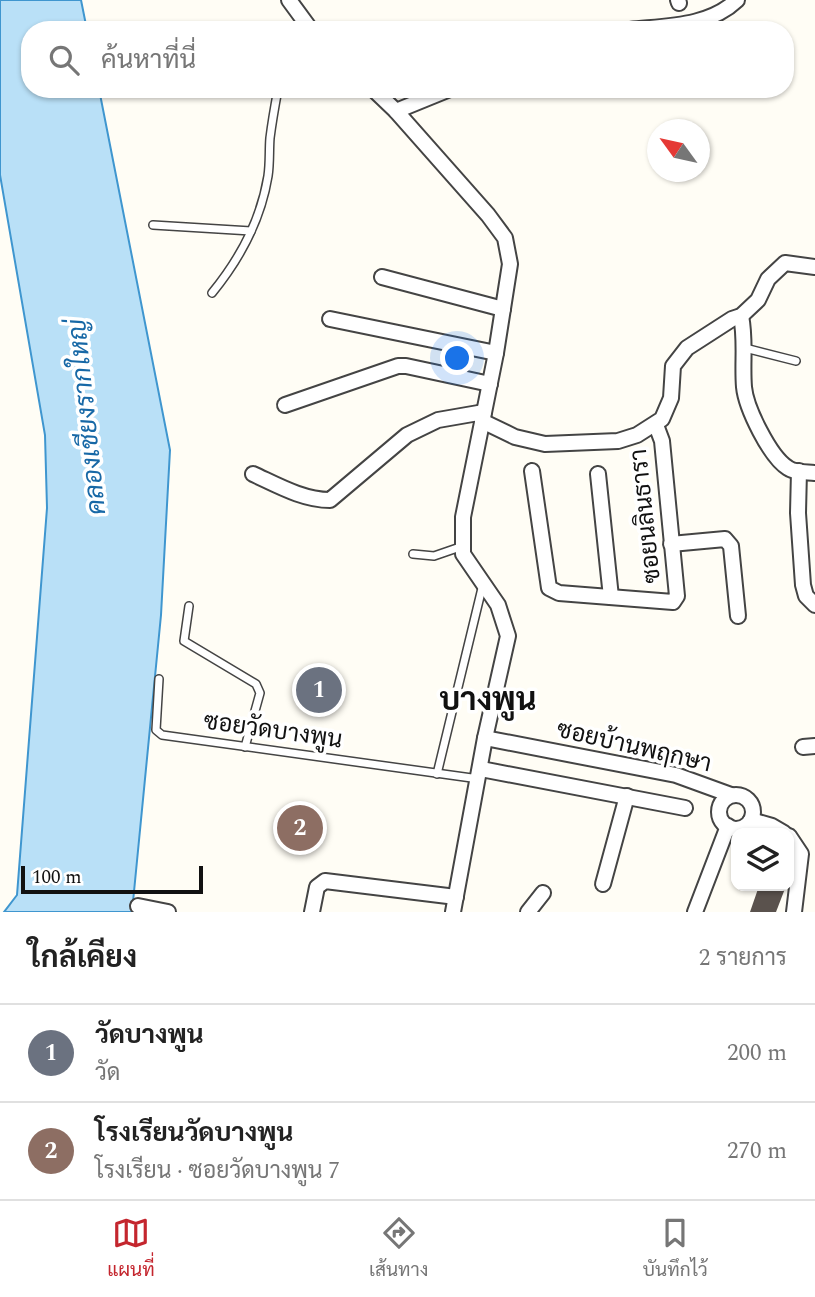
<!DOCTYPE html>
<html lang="th">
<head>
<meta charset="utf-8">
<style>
	:root { --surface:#fff; --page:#f2f2f2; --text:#222; --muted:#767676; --line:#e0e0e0; --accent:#c4262e }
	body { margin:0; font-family:Spectral,Sarabun,serif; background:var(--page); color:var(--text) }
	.controls { position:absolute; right:21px; bottom:21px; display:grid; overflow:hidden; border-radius:14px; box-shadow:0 2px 5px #0004 }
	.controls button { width:63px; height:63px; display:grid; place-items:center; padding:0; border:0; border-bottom:2px solid var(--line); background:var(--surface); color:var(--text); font:35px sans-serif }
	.compass { position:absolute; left:647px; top:119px; width:63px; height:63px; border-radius:50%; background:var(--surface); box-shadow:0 2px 5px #0004; rotate:303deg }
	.scale { position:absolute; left:21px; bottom:18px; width:182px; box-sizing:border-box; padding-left:7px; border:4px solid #111; border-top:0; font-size:19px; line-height:24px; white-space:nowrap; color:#111; -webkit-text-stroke:5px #fff; paint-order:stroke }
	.you { position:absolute; left:458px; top:359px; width:24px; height:24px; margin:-18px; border:5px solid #fff; border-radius:50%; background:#1a73e8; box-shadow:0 0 0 10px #1a73e833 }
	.badge { display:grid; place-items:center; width:46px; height:46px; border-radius:50%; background:var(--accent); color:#fff; font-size:23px; font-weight:700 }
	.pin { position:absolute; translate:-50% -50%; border:4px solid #fff; box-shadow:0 2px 7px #0006 }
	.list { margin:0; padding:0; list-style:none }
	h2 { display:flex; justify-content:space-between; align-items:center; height:91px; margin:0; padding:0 28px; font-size:30px }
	h2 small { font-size:23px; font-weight:400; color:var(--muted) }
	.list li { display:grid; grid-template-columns:46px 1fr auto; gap:21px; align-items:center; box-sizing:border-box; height:98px; padding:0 28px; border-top:2px solid var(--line) }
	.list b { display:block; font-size:26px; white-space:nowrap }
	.list p { margin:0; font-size:23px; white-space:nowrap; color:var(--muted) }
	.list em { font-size:23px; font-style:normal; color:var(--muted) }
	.icon { flex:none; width:38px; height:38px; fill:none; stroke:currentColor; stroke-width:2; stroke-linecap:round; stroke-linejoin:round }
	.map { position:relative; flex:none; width:815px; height:912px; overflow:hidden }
	.search { position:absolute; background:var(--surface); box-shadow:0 2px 5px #0004; left:21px; right:21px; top:21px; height:77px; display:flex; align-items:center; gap:18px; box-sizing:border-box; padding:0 24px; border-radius:28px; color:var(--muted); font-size:26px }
	.sheet { height:287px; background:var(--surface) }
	nav { display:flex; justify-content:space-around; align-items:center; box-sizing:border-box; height:98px; border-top:2px solid var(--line); background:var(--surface); font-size:19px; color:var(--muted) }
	nav a { display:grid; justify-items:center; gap:4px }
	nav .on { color:var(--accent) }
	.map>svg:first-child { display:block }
	.water { fill:#b9e0f7; stroke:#3f96cf; stroke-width:2 }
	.building { fill:#5a524d }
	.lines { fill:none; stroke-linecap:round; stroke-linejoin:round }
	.lane-casing { stroke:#444; stroke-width:10 }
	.street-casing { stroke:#444; stroke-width:18 }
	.lane { stroke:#fff; stroke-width:7 }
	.street { stroke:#fff; stroke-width:14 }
	.labels { text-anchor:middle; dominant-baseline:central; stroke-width:7; stroke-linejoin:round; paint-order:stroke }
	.street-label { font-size:24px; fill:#111; stroke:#fff }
	.water-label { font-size:26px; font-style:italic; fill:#1768a6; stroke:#fff }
	.district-label { font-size:32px; font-weight:bold; fill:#111; stroke:#fff }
</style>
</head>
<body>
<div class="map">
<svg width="815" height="912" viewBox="0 0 815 912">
	<rect width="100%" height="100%" fill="#fffdf5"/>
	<path class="water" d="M 0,0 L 81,0 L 87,30 L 30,30 L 30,89 L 99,89 L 170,450 L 161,615 L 132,912 L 4,912 L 17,895 L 47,508 L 45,435 L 0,175 Z"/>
	<path class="building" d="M 759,886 L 786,886 L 776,912 L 750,912 Z"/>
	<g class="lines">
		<defs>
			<g id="lane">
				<path d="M 153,225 L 251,231"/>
				<path d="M 212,293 C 239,260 261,219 268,176 C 270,163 269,150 270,138 C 272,122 275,105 278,89"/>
				<path d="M 745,348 L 796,361"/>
				<path d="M 413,554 L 434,556 L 463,546"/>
				<path d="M 189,606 L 184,641 L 256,684 L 260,693 L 245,747"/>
				<path d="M 159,679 L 156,730 L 162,735 L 479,779"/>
				<path d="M 437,774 L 483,584"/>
			</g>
			<g id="street">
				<path d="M 289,0 L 311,30"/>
				<path d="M 678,0 L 679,3"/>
				<path d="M 630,30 C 666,26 709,27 737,0"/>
				<path d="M 373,89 L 396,111 L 488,215 L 505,238 L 510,264 L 496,353 L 463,517 L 463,554 L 498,605 L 508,636 L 485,738 L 453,912"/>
				<path d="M 396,111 L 450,89"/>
				<path d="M 382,277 L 503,309"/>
				<path d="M 741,316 C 746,340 742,363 744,387 C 746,408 770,457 788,468 C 795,473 807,472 815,473"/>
				<path d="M 330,319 L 496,353"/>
				<path d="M 285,405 L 398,366 L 406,366 L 490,384"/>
				<path d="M 482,421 L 515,437 L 545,444 L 618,441 L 637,435 L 662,419 L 671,398 L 673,366 L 687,348 L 732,319 L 741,316 L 758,300 L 768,279 L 785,263 L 815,267"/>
				<path d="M 532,471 L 549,588 L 559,593 L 673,602 L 677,596 L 662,441 L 656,425"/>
				<path d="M 799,471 L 798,513 L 803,585 L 806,596 L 815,605"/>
				<path d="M 253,474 C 277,485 303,500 330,500 L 407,435 L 438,420 L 484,412"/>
				<path d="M 598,474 L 611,597"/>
				<path d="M 671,544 L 725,539 L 731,546 L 738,616"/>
				<path d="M 485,738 L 676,775 L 731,795"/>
				<path d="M 803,747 L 815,746"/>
				<path d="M 481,769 L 685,808"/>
				<circle cx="736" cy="812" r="17"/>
				<path d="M 751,820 L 772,826 L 784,833"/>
				<path d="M 789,836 L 801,854 L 794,912"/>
				<path d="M 603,884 L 627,796"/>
				<path d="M 138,906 L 168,912"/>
				<path d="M 312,912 L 317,887 L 325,881 L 456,897"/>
				<path d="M 528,912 L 543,893"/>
				<path d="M 695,912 L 728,826"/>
			</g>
		</defs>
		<use href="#lane" class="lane-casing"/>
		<use href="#street" class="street-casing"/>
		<use href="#lane" class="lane"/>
		<use href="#street" class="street"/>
	</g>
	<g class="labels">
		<g class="street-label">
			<text transform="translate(646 516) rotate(-96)">ซอยนลินธารา</text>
			<text transform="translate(273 731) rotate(8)">ซอยวัดบางพูน</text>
			<text transform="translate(634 747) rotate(13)">ซอยบ้านพฤกษา</text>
		</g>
		<g class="water-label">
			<text transform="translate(87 417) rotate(-96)">คลองเชียงรากใหญ่</text>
		</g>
		<g class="district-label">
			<text x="488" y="700">บางพูน</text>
		</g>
	</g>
</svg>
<div class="controls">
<button><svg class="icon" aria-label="layers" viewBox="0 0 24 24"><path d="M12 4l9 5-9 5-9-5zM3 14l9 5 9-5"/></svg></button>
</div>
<svg class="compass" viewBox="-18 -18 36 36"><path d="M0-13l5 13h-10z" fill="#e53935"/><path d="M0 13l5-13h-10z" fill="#767676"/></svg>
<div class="scale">100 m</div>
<div class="you"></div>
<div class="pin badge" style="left:319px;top:690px;background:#6b7280">1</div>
<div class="pin badge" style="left:300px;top:828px;background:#8d6e63">2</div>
<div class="search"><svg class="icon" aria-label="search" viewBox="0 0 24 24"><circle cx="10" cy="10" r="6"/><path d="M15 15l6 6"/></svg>ค้นหาที่นี่</div>
</div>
<section class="sheet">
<h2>ใกล้เคียง<small>2 รายการ</small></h2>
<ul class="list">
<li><span class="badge" style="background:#6b7280">1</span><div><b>วัดบางพูน</b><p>วัด</p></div><em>200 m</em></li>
<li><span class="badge" style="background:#8d6e63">2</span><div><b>โรงเรียนวัดบางพูน</b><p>โรงเรียน · ซอยวัดบางพูน 7</p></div><em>270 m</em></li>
</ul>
</section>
<nav>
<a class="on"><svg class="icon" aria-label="map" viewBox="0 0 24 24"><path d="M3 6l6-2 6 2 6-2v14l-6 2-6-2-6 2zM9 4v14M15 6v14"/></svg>แผนที่</a>
<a><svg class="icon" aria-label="directions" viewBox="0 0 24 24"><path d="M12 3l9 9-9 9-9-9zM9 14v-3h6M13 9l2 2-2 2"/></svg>เส้นทาง</a>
<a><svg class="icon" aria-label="saved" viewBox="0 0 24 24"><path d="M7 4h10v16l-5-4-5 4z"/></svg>บันทึกไว้</a>
</nav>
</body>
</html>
